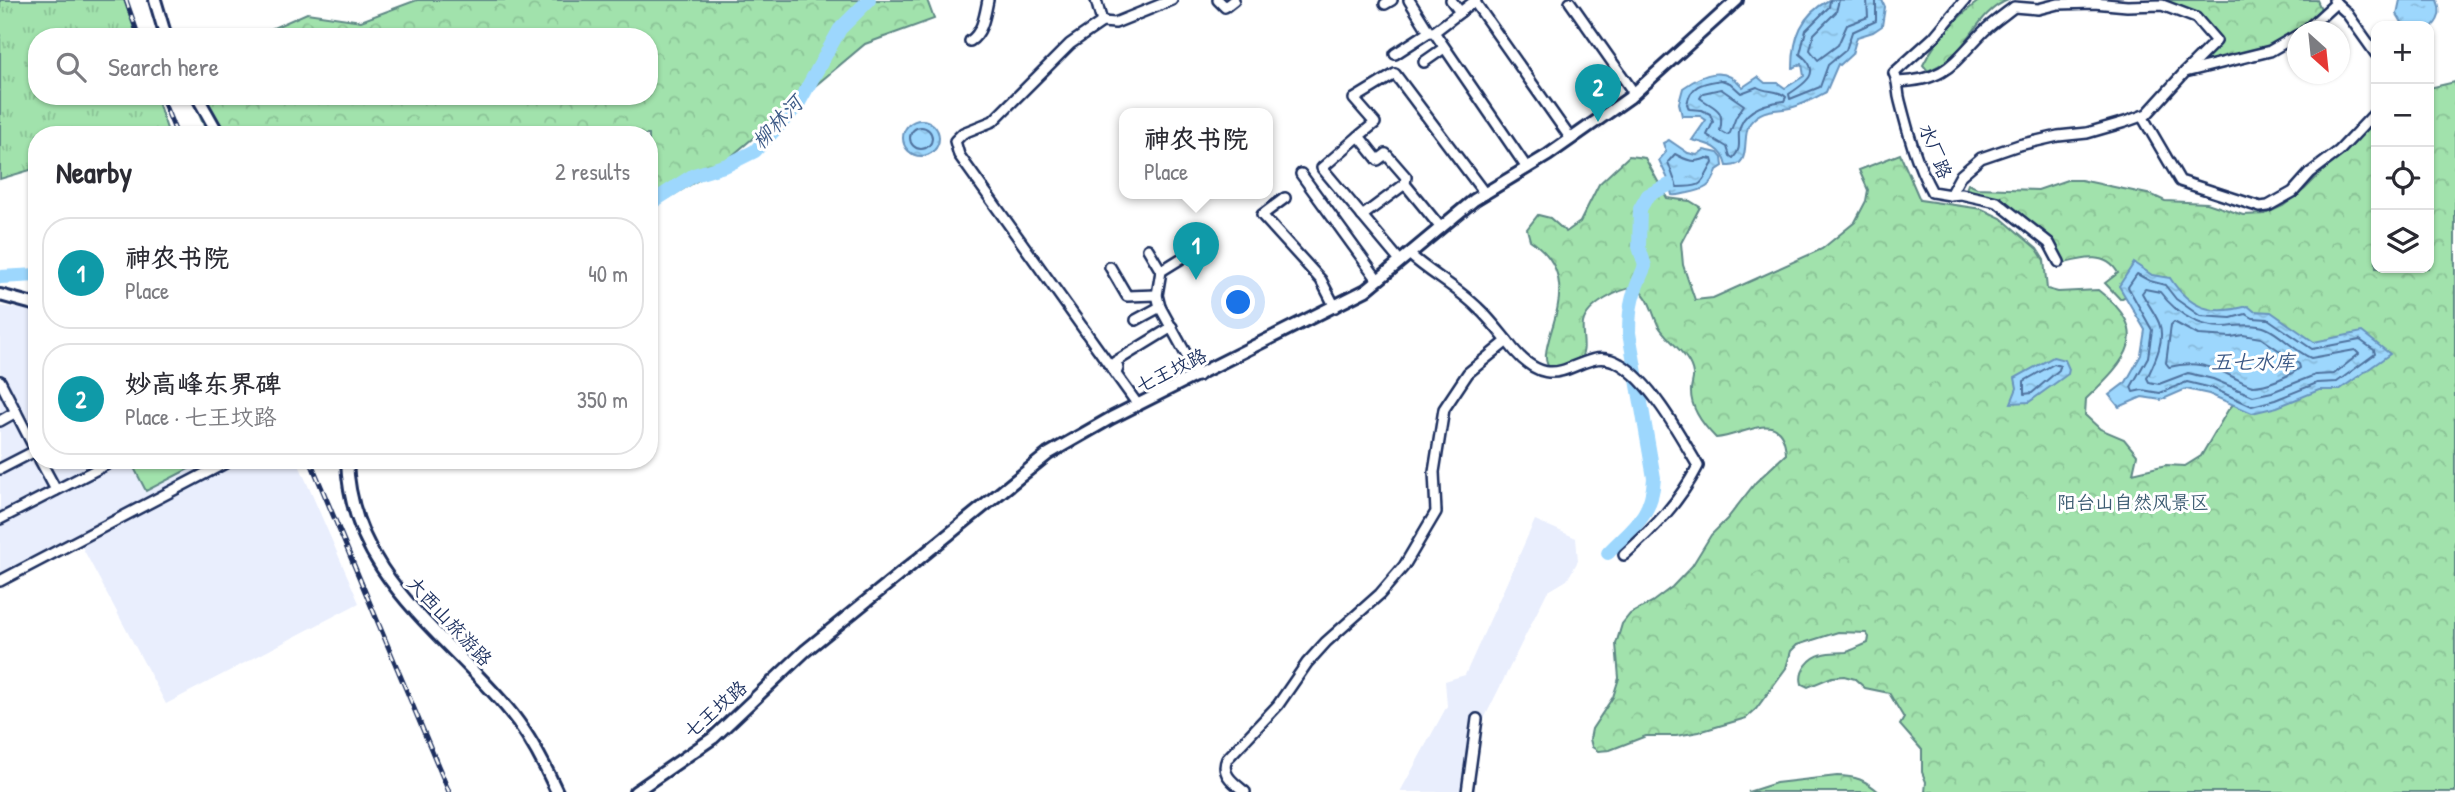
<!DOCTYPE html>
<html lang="en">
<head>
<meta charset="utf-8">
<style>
	:root { --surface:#fff; --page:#f2f2f3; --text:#2b2b33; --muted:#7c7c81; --line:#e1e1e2; --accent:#111827 }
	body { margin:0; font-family:"Patrick Hand","LXGW WenKai TC",sans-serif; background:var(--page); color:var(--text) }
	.controls { position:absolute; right:21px; top:21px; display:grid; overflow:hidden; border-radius:14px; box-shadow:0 2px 5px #0004 }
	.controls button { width:63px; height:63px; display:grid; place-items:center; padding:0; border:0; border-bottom:2px solid var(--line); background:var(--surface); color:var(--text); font:35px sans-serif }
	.compass { position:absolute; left:2287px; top:21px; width:63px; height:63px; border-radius:50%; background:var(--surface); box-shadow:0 2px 5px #0004; rotate:153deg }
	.you { position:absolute; left:1239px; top:303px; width:24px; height:24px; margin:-18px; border:5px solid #fff; border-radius:50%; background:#1a73e8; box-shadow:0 0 0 10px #1a73e833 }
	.badge { display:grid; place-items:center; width:46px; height:46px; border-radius:50%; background:var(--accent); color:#fff; font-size:23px; font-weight:700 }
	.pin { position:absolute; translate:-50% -58px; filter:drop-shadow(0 2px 4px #0008) }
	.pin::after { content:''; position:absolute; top:37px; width:24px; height:21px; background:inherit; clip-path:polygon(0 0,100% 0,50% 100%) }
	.popup { position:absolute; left:1119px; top:108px; width:154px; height:91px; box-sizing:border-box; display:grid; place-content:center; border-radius:14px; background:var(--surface); filter:drop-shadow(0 2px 5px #0005); font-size:23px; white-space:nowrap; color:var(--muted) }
	.popup b { font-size:26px; color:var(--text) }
	.popup::after { content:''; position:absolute; left:50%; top:100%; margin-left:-14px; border:14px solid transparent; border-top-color:var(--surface) }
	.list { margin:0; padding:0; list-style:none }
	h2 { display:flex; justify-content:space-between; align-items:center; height:91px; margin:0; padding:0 28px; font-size:30px }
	h2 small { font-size:23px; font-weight:400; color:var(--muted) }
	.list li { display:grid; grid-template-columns:46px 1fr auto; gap:21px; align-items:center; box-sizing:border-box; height:112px; margin:0 14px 14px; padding:0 14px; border:2px solid var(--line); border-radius:28px }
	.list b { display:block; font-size:26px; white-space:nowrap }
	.list p { margin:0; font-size:23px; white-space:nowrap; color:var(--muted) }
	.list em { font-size:23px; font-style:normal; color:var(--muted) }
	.icon { flex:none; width:38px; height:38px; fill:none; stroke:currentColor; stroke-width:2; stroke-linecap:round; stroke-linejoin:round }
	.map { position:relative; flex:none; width:2455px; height:792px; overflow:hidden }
	.search { position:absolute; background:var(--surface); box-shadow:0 2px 5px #0004; left:28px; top:28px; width:630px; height:77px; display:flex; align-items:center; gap:18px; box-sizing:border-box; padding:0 24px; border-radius:28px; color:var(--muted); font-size:26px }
	.panel { position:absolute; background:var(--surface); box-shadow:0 2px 5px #0004; left:28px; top:126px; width:630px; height:343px; border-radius:28px }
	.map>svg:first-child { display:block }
	.built { fill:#e9eefd }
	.grass { fill:url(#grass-tufts); stroke:#5e8885; stroke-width:2 }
	.forest { fill:url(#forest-crowns); stroke:#5e8885; stroke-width:2 }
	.garden { fill:#a1e2ac; stroke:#5e8885; stroke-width:2 }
	.water { fill:url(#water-ripples); stroke:#6994bd; stroke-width:2 }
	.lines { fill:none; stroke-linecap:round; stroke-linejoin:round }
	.shore { stroke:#4f729e; stroke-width:2 }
	.river { stroke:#9dd7fd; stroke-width:14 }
	.minor-casing { stroke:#1b2f5e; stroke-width:14 }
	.tertiary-casing { stroke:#1b2f5e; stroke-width:16 }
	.minor { stroke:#fff; stroke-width:9 }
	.tertiary { stroke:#fff; stroke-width:10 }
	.rail-casing { stroke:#1b2f5e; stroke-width:5 }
	.rail { stroke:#fff; stroke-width:2.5; stroke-dasharray:8; stroke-linecap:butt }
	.labels { text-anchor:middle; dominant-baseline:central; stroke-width:6; stroke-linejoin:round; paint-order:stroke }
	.street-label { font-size:19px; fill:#1b2f5e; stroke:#fff }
	.park-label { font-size:19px; fill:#3c5c72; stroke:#fff }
	.water-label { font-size:21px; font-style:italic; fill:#3c5986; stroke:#fff }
</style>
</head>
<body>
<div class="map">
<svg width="2455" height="792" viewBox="0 0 2455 792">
	<defs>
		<pattern id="grass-tufts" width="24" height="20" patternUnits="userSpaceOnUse" patternTransform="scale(1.75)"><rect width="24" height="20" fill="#a1e2ac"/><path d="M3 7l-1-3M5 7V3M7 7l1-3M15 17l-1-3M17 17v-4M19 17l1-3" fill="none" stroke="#8ac296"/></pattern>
		<pattern id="forest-crowns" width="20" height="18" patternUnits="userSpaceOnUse" patternTransform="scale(1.75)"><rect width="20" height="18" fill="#a1e2ac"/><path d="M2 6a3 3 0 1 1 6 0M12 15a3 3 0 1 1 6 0" fill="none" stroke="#8ac296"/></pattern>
		<pattern id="water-ripples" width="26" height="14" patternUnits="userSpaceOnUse" patternTransform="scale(1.75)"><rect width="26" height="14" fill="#9dd7fd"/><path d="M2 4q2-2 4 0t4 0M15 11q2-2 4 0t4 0" fill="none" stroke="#87b9db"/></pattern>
	</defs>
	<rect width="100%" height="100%" fill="#fff"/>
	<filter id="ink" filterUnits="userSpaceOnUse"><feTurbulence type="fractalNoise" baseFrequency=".0143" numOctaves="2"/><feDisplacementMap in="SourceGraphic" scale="14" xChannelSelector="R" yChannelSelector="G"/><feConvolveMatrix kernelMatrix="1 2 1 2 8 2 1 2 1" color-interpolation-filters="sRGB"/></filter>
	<g filter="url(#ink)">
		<g class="built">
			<path d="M 0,306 L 37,311 L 37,460 L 207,460 L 209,466 L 0,574 Z"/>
			<path d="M 239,460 L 297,460 L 359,603 L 166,704 L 80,543 Z"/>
			<path d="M 1535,520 L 1576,538 L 1578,561 L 1567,580 L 1547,592 L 1482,723 L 1474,792 L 1400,792 L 1447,706 L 1445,681 L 1465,675 Z"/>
		</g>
		<path class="grass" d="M 0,0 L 124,0 L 137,37 L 37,37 L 37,96 L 156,96 L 169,135 L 37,135 L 37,168 L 0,179 Z"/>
		<g class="forest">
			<path d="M 417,0 L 927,0 L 934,19 L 865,44 L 715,170 L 649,210 L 649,135 L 208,135 L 191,96 L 649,96 L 649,37 L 253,37 L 307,13 L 361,21 Z"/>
			<path d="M 1980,0 L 2008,0 C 1985,9 1975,31 1960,48 C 1951,59 1940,66 1928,71 L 1923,65 C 1935,41 1958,16 1980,0 Z"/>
			<path d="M 2131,0 L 2317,0 L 2321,9 C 2299,48 2233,57 2194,66 L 2217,44 C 2188,15 2172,3 2131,0 Z"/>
			<path d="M 2455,82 L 2455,792 L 1925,792 L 1926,782 L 1922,772 L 1922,750 L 1900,725 L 1904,718 L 1889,693 L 1865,688 L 1855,679 L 1844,676 L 1832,677 L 1808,687 L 1802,684 C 1798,671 1810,657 1823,654 C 1830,652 1838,653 1846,652 C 1853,650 1860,646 1868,643 L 1869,637 L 1866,633 L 1838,632 L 1797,645 L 1791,651 L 1786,668 L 1756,709 L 1746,718 L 1699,732 L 1676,736 L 1646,736 L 1610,750 L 1598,751 L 1592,747 L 1590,739 L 1592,729 L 1613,697 L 1619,678 L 1616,644 L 1622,624 L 1630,614 L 1652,602 L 1672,587 L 1692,566 L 1711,535 L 1727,519 L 1756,482 L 1786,454 C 1783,405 1745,436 1716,438 C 1704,426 1690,409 1691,390 C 1691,385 1694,379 1693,374 C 1691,355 1667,341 1658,325 C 1651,310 1650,297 1636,287 C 1619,289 1587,305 1583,323 C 1581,334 1588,352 1579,360 C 1572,365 1561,368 1553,371 C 1524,352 1597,285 1530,240 L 1527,229 L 1538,215 L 1550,218 L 1566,232 L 1580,222 L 1599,184 L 1629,156 L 1645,158 L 1667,198 L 1690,201 L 1700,207 L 1681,243 L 1683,265 L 1695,300 L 1713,298 L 1822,249 L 1855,222 L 1866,201 L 1868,190 L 1859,170 L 1900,154 L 1920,200 L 1982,209 L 2001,218 L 2037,249 L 2044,260 L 2047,289 L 2058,292 L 2098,290 C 2154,333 2127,359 2086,399 L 2085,415 L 2100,429 L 2124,439 L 2137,455 L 2133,473 L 2166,465 L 2185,466 L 2201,456 L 2228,410 L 2249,387 L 2255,326 L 2133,293 L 2120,299 L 2105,283 L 2118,273 C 2106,252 2084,258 2065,263 L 2052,246 L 2001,207 L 1965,192 L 1968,184 L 1977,188 L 2038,190 L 2067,180 L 2081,180 L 2152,195 L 2165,201 L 2207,203 L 2243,215 L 2265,214 L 2283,206 L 2305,189 L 2376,117 L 2376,268 L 2429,268 L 2429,88 Z"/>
			<path d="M 1837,776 C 1856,776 1865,780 1879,792 L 1748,792 L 1776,783 Z"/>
		</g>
		<path class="garden" d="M 130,460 L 206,460 L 146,491 Z"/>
		<g class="water">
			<path d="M 1829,0 L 1882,0 L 1885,7 L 1882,26 L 1873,32 L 1857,37 L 1852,54 L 1840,65 L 1838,64 L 1826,92 C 1815,98 1803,105 1790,108 C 1774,111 1762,108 1750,123 C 1740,137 1754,168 1727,166 C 1723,147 1709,144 1692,140 L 1706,120 L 1700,116 L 1682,116 L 1679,103 L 1683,88 C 1704,73 1724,65 1743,87 L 1758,77 L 1765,83 L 1778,83 L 1785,88 L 1804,76 L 1802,64 L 1793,68 C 1793,37 1801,15 1829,0 Z"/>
			<path d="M 2400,0 L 2437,0 C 2442,12 2439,22 2429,29 L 2429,26 L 2404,26 L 2397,14 Z"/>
			<circle cx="921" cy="138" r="18"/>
			<path d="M 1669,140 L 1688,153 L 1697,155 L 1704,150 L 1718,153 L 1722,158 L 1723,166 L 1717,170 C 1712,187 1704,190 1688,193 C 1681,194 1679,196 1672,195 L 1668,179 L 1659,160 L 1666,152 L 1663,143 Z"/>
			<path d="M 2134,263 L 2152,275 L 2170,278 C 2190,309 2212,316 2248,306 L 2254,311 L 2271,312 L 2314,342 L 2362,332 L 2390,354 L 2339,390 L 2319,390 L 2277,407 L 2252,413 L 2209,394 L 2186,389 L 2161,400 L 2142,397 L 2119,407 L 2109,395 L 2126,382 L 2141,355 L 2145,330 L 2119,286 Z"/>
			<path d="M 2053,357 L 2065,360 L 2069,369 L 2068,374 L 2029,402 L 2011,403 L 2017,388 L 2015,378 Z"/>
		</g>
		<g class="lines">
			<g class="shore">
				<path d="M 1830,0 L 1829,7 L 1806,30 L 1800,54 C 1823,72 1806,83 1789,94 L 1790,99 L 1820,87 L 1828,65 L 1846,50 L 1852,32 L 1876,21 L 1876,0"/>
				<path d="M 1839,0 L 1836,12 L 1814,34 L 1810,50 L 1818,60 L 1838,45 L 1847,25 L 1868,17 L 1867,0"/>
				<path d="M 1721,80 L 1730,83 L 1741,93 L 1757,87 C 1767,93 1778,89 1786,97 L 1784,101 C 1766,103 1743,109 1739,131 C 1738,142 1742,149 1733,158 L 1730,156 L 1727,147 L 1707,135 L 1713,122 L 1710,114 L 1702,110 L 1689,109 L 1687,104 C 1691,84 1703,83 1721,80 Z"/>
				<path d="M 1721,89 L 1744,105 L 1736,117 L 1730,133 L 1727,135 L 1720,131 C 1725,108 1715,109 1700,98 L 1703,93 Z"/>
				<circle cx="921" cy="138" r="11"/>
				<path d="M 1675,154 C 1686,160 1694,164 1707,158 L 1712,159 L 1713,163 C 1700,184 1706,187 1677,187 L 1668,162 Z"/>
				<path d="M 2137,274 L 2150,281 L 2165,285 L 2176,299 L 2200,316 L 2231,318 L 2246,314 L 2253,318 L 2268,319 L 2312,349 L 2360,340 L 2374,350 L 2375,354 L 2337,382 L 2317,383 L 2275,400 L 2252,406 L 2212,388 L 2187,382 L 2160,393 L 2142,390 L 2133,392 L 2131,387 L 2148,357 L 2152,330 L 2128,287 Z"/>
				<path d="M 2145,289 L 2160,292 C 2178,316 2204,331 2234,326 C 2244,325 2257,324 2266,328 C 2281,334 2294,351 2311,358 L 2355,350 L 2359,354 L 2334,374 L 2315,375 L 2272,392 L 2253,396 L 2213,379 L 2188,373 L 2159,384 L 2149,382 L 2147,378 C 2154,363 2166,340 2159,323 C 2155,313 2147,303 2142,293 Z"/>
				<path d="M 2174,322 L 2198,335 L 2231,337 L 2243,335 L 2261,338 L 2299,364 L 2300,368 C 2289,376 2267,386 2253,386 C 2247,385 2239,380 2233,377 C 2210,365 2193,361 2169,367 L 2166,363 L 2171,325 Z"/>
				<path d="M 2054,364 L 2060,366 L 2059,370 L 2032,393 L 2024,394 L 2024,381 Z"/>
			</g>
			<g class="river">
				<path d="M 649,204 L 694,175 L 727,165 L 755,151 L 797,106 L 840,29 L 869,0"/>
				<path d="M 0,277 L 37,275"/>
				<path d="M 1608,553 C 1633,527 1652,517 1654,478 L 1629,333 C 1629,303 1633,293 1645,266 L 1639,247 L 1640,209 L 1648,195 L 1669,185"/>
			</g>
			<defs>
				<g id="minor">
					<path d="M 1096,0 L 1102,22"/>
					<path d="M 1218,0 L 1225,7 L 1234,0"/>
					<path d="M 1409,0 L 1429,32 L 1434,32"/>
					<path d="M 1451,0 L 1460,12"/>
					<path d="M 1476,0 L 1434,32 L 1527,168"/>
					<path d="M 1965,0 L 1934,37 L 1894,73 C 1899,83 1897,91 1900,101 C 1908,132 1916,163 1932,192 L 1950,195 L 1961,194 L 1997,202 L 2049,243 L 2059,262"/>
					<path d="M 1474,1 L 1571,139"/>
					<path d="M 1570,2 L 1634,93"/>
					<path d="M 2336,3 L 2346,12 L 2376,54"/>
					<path d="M 1385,4 L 1392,0"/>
					<path d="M 2304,32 L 2336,3 L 2334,0"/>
					<path d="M 970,41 C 983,33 985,14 988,0"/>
					<path d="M 1395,54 L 1429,32"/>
					<path d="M 1424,62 L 1444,48"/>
					<path d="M 1898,82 C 1948,80 1953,62 1984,31 C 1993,22 2004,15 2014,7 L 2038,9 L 2058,4 L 2094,3 L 2127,6 L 2162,5 L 2196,18 L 2216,41 L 2185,72"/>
					<path d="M 2142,116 L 2180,181 L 2260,207 L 2268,206 L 2293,192 L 2310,173 L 2339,151 L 2376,112"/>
					<path d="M 1359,136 L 1375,123 L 1354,99 L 1395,74 L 1485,194"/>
					<path d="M 1301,174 L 1378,280"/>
					<path d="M 1950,195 L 1961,175 L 1981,158 L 2019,145 L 2058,136 L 2087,133 L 2125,122 L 2147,114 L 2185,72 L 2270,51 L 2298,35"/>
					<path d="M 1285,198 L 1262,215 L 1321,280 L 1335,307"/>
					<path d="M 1362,216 L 1405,184"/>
					<path d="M 1148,249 L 1161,271 L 1157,295 L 1160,307"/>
					<path d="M 1400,261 L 1322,168 L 1359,136 L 1378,160 L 1386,154 L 1406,177 L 1405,184 L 1441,228"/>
					<path d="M 1110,267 L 1127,296 L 1157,295"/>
					<path d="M 1161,271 L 1182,258"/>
					<path d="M 1136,320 L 1160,307 L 1198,376"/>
					<path d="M 1507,341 C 1557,410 1580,339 1620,364 C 1651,382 1680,435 1698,466 C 1679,503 1654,528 1624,555"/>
					<path d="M 1116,373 L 1118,368 L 1115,362 L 1172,327"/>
					<path d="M 0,381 L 37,453"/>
					<path d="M 1138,405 L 959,155 L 955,141 L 963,133 L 993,121 L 1070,44 L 1102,22 L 1115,23 L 1172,0"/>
					<path d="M 0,421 L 16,412"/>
					<path d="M 40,460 L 56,490"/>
					<path d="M 0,469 L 37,450"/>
					<path d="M 0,519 L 115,460"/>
					<path d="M 0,581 L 231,460"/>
					<path d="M 1245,792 C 1234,783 1220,774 1227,759 L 1278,705 L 1307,663 L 1326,642 L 1380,594 L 1404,566 L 1436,512 L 1434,472 L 1444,409 L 1468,373 L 1507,341 C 1498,330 1489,318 1478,308 C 1457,287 1431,274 1409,254"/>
					<path d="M 1467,792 L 1477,719"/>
				</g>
				<g id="tertiary">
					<path d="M 155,0 L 166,37"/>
					<path d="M 197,96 L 219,135"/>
					<path d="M 0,295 L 37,305"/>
					<path d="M 347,460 C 350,574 443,631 508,709 C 529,734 544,763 557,792"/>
					<path d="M 635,792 L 713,738 L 805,651 L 1048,454 L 1111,418 L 1366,290 L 1474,200 L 1548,155 L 1629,98 L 1737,0"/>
				</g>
			</defs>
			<use href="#minor" class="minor-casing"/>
			<use href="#tertiary" class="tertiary-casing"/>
			<use href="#minor" class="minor"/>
			<use href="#tertiary" class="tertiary"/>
			<defs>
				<g id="rail">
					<path d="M 126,0 L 139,37"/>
					<path d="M 161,96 L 177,135"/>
					<path d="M 310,460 L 449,792"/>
				</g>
			</defs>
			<use href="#rail" class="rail-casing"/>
			<use href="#rail" class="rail"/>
		</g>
	</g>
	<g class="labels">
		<g class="street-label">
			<text transform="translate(1936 151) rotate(68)">水厂路</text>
			<text transform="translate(1171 370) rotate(-26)">七王坟路</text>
			<text transform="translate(450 621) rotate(47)">大西山旅游路</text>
			<text transform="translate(715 709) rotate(-41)">七王坟路</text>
		</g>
		<g class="park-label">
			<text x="2133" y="502">阳台山自然风景区</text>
		</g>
		<g class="water-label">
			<text transform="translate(777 122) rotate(-47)">柳林河</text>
			<text x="2253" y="361">五七水库</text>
		</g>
	</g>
</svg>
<div class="controls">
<button>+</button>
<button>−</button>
<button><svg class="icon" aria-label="locate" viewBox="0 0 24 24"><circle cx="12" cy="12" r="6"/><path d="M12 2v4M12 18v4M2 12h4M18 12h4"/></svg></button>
<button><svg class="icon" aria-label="layers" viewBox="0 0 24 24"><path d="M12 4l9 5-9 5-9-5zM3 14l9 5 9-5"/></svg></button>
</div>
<svg class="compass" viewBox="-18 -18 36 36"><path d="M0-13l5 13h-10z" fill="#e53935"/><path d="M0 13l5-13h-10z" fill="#7c7c81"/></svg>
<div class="you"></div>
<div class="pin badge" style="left:1196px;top:280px;background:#0f9aa8">1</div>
<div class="popup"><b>神农书院</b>Place</div>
<div class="pin badge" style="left:1598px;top:122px;background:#0f9aa8">2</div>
<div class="search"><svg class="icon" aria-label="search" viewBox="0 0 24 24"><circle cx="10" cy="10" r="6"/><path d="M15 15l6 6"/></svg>Search here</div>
<section class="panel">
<h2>Nearby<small>2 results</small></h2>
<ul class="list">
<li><span class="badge" style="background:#0f9aa8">1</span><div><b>神农书院</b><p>Place</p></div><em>40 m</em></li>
<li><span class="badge" style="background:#0f9aa8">2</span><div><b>妙高峰东界碑</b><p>Place · 七王坟路</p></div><em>350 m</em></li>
</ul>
</section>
</div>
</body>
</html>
